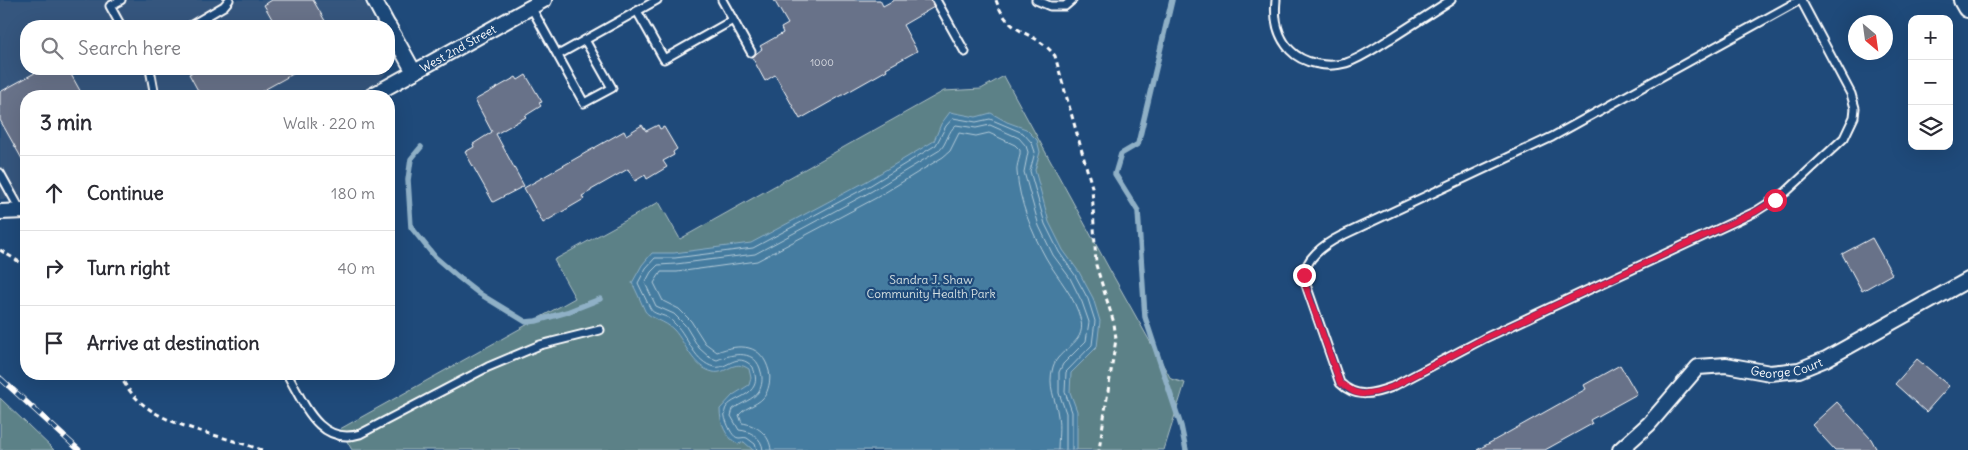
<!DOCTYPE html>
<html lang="en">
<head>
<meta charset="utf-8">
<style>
	:root { --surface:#fff; --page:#f7f7f7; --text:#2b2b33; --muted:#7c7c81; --line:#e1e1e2 }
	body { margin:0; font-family:Delius,sans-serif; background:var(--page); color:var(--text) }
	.controls { position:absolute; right:15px; top:15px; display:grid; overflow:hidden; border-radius:10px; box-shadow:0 5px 20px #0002 }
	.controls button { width:45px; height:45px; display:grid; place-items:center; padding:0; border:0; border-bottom:1px solid var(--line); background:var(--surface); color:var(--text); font:25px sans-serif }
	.compass { position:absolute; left:1848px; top:15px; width:45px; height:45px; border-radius:50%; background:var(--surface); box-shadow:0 5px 20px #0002; rotate:151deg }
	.stop { position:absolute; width:15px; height:15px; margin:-11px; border:4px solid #e11d48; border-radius:50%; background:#fff }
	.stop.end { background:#e11d48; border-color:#fff; box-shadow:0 1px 5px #0008 }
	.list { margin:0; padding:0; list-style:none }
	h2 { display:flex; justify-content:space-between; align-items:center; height:65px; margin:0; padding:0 20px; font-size:21px }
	h2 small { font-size:16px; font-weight:400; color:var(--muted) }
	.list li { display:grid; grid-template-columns:32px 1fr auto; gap:15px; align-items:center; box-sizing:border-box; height:75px; padding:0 20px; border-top:1px solid var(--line) }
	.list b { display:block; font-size:19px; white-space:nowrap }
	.list em { font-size:16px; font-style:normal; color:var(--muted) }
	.icon { flex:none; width:28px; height:28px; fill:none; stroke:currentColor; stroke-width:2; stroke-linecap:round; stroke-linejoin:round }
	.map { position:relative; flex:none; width:1968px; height:450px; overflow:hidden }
	.search { position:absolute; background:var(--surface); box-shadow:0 5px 20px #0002; left:20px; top:20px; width:375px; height:55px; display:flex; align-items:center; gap:12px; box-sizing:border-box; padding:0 18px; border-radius:20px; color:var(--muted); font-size:19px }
	.panel { position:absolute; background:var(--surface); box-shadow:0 5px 20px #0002; left:20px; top:90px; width:375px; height:290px; border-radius:20px }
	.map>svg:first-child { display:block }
	.built { fill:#35567e }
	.green { fill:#5b8187; stroke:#adc0c3 }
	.water { fill:#447ca0; stroke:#8fb0c6 }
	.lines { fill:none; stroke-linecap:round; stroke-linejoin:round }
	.shore { stroke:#b4cbd9; stroke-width:1 }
	.stream { stroke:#8fb0c6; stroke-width:5.5 }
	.building { fill:#687289; stroke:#fff }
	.lane-casing { stroke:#fff; stroke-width:11 }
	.street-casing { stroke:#fff; stroke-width:18 }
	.secondary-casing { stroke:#fff; stroke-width:24 }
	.path { stroke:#fff; stroke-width:3; stroke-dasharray:5 4; stroke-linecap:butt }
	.lane { stroke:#1f4a7a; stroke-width:7 }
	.street { stroke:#1f4a7a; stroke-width:14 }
	.secondary { stroke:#1f4a7a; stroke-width:20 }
	.rail-casing { stroke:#fff; stroke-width:5.5 }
	.rail { stroke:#1f4a7a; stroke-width:4; stroke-dasharray:11; stroke-linecap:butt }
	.route { stroke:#e11d48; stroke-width:6 }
	.labels { text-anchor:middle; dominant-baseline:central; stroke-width:4.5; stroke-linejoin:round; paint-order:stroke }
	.number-label { font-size:10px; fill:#d9dce2 }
	.street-label { font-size:12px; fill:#fff; stroke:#1f4a7a }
	.park-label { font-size:12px; fill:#d6e0e1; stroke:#1f4a7a }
</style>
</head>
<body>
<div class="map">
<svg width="1968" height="450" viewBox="0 0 1968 450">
	<rect width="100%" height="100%" fill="#1f4a7a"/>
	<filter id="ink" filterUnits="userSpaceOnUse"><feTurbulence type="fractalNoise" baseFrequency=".02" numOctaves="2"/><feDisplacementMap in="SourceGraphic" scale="10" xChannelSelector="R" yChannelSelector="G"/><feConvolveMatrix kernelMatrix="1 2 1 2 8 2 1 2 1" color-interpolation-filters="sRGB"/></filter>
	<g filter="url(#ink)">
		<path class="built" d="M 0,0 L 363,0 L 377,26 L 26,26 L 26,69 L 389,69 L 389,48 L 392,66 L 379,81 L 352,96 L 26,96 L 26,199 L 0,199 Z"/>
		<g class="green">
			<path d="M 1004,76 L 1111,272 L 1171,379 L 1185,383 L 1164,450 L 352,450 L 340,429 L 575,298 L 554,260 L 659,202 L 680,239 L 944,91 L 981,89 Z"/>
			<path d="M 0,398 L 54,450 L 0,450 Z"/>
		</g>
		<path class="water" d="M 950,112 L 976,117 L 991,113 L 1007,122 L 1026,129 L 1037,140 L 1040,152 L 1035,170 L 1049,222 L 1063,250 L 1079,272 L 1093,298 L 1100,321 L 1097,347 L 1071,373 L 1070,392 L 1077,411 L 1077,450 L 753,450 L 744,442 L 738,444 C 725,437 720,423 720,409 L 733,395 L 749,385 L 751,378 L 749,369 C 733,358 727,375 713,372 C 692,367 686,343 674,330 C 666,321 649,318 645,311 C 641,302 637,292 632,283 L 642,265 L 652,253 L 674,253 L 751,243 L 867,181 L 934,141 L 941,124 Z"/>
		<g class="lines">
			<g class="shore">
				<path d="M 757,450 L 755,444 L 747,438 C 744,437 742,438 739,438 C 733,438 729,428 727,423 C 716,398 746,402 754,386 C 757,380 755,374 753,367 C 736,350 728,370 714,367 C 695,362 689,340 678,327 C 675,324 672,321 670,319 C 663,314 653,315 650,308 C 646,300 642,291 638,283 L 646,268 L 655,258 L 675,258 L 753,248 L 869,186 L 936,145 L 946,126 L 953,118 L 976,122 L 990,119 L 1023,133 L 1032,143 L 1035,152 L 1030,171 L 1045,224 L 1059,252 L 1075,275 L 1088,299 L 1095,321 L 1092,345 L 1066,372 L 1065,392 L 1072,412 L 1072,450"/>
				<path d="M 763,450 C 762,437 750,431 739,430 L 731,416 L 733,409 C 741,403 753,400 759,391 C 762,386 763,378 761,372 C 756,349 734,353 717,360 L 709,357 L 699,348 L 685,325 L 674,314 L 656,306 L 645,283 L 651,272 L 658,265 L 676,264 L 755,254 L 872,191 L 940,150 C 947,143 948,131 956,125 L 976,128 L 990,125 L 1019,138 L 1026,146 L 1028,152 L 1024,172 L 1039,226 L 1053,255 L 1070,278 L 1082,302 L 1089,322 L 1086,341 L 1063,364 L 1059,372 L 1059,393 L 1066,413 L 1066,450"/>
				<path d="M 771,450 C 770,435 757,425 742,423 L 739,415 C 746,406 760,405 766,394 C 769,387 771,379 769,371 C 762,344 740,343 717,352 L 705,343 L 691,321 L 679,309 L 663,301 L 654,283 L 661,272 L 677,272 L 757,261 L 876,198 L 943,157 L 950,151 L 959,133 L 976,136 L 989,133 L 1015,145 L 1020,150 C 1021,157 1016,164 1017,172 C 1019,201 1032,233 1046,258 C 1058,279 1075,296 1081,321 C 1086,344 1058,349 1053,367 C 1047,387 1056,399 1058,416 C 1060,427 1058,439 1058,450"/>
			</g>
			<g class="stream">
				<path d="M 1172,0 L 1138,144 L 1121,154 L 1115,174 L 1138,211 L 1145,317 L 1181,426 L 1186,450"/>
				<path d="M 421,147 L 411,159 L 408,180 L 411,227 L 435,257 L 457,276 L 480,294 L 526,322 L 536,321 L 567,312 L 600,299"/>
			</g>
		</g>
		<g class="building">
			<path d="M 272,0 L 313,0 L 328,26 L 276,26 L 264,5 Z"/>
			<path d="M 774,0 L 880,0 L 883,6 L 894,0 L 931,0 L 934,7 L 903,25 L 917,51 L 886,68 L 887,70 L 800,119 L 775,75 L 765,81 L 752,57 L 762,49 L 760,46 L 783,33 L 781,28 L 788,24 Z"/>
			<path d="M 42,69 L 68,69 L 83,96 L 26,96 L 26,166 L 0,120 L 0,92 Z"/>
			<path d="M 199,69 L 302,69 L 253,96 L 201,96 L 189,74 Z"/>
			<path d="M 526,75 L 542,102 L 539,103 L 541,106 L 525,116 L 526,117 L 496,134 L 524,186 L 493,202 L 465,152 L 474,147 L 473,144 L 492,132 L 475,100 L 516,77 L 518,80 Z"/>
			<path d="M 642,125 L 646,131 L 658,125 L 660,129 L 664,127 L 677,149 L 673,152 L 674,155 L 663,161 L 667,167 L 647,179 L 645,175 L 635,181 L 628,169 L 591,190 L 591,191 L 582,196 L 584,199 L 543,223 L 524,188 L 624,131 L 626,135 Z"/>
			<path d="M 1872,238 L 1892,274 L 1862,291 L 1842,254 Z"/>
			<path d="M 1917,359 L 1949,386 L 1926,412 L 1895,384 Z"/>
			<path d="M 1620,365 L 1637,394 L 1590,420 L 1592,424 L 1545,450 L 1477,450 L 1586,389 L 1584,385 Z"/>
			<path d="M 1837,402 L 1871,439 L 1877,450 L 1835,450 L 1812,425 Z"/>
		</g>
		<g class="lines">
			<defs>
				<g id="lane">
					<path d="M 121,0 L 110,6 L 121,26"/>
					<path d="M 722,0 L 751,52"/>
					<path d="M 936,0 L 965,52"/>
					<path d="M 1036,0 L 1050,6 L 1065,6 L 1072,0"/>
					<path d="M 1276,0 C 1274,18 1277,36 1290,50 C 1303,64 1328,68 1346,63 C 1362,58 1376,47 1390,39 C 1410,26 1431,13 1451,0"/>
					<path d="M 1800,0 L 1552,137 L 1341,236 C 1325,244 1303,259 1304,279 L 1340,383 C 1356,399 1374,394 1392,387 L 1485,338 L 1755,212 L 1786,192 L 1844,138 L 1854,117 L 1855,108 L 1851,94 L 1801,0"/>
					<path d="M 531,7 L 584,103 L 612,88 L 585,40"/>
					<path d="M 637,11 L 664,59 L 733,20"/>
					<path d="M 190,26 L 224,6 L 229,0"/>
					<path d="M 558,55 L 657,0"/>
					<path d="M 150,69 L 155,96"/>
					<path d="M 0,173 L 21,211"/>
					<path d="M 287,374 C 304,403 319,446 360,434 L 488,367 L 540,345 L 600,330"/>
				</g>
				<g id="street">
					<path d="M 374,0 L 388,26"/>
					<path d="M 389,27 L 414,72"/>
					<path id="s1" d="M 371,96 L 544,0"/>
					<path d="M 0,212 L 26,211"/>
					<path id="s2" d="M 1620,450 L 1649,424 L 1698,367 L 1726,365 L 1770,373 L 1799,370 L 1826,359 L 1968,280"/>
				</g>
				<path id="secondary" d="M 1964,0 L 1968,7"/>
			</defs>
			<use href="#lane" class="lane-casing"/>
			<use href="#street" class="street-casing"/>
			<use href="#secondary" class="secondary-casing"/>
			<g class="path">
				<path d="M 996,0 C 1009,38 1035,29 1055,56 L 1092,187 L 1096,265 L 1114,323 L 1116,339 L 1099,450"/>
				<path d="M 0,250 L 26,266"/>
				<path d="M 119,374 C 139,412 168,421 206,433 C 225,438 244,444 262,450"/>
			</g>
			<use href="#lane" class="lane"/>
			<use href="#street" class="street"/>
			<use href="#secondary" class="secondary"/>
			<defs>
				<path id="rail" d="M 0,378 L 79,450"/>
			</defs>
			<use href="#rail" class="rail-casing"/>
			<use href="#rail" class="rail"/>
		</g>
	</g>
	<g class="lines" filter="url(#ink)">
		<path class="route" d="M 1304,275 L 1305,284 L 1340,383 L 1354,392 L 1362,394 L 1376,392 L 1392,387 L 1485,338 L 1755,212 L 1775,200"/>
	</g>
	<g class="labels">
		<g class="number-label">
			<text x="822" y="62">1000</text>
		</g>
		<g class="street-label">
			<text stroke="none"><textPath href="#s1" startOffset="99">West 2nd Street</textPath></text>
			<text stroke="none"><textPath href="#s2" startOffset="204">George Court</textPath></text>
		</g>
		<g class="park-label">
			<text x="931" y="279">Sandra J. Shaw<tspan x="931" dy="14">Community Health Park</tspan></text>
		</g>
	</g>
</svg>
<div class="controls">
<button>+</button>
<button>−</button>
<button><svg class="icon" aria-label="layers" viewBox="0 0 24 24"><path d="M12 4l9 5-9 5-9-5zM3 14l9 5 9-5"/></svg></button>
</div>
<svg class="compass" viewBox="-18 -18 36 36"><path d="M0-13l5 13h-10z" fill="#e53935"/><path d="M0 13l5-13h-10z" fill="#7c7c81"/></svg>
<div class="stop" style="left:1775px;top:200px"></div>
<div class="stop end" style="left:1304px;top:275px"></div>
<div class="search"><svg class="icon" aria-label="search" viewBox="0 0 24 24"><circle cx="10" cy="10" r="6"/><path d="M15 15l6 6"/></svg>Search here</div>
<section class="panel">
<h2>3 min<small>Walk · 220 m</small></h2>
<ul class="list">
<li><svg class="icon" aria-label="ahead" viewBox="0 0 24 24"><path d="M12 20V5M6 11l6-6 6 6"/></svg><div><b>Continue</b></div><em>180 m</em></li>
<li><svg class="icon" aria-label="right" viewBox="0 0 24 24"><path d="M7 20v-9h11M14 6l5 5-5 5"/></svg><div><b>Turn right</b></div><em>40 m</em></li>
<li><svg class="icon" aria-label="arrive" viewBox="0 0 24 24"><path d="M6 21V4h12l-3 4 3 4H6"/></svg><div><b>Arrive at destination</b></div></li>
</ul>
</section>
</div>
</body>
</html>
